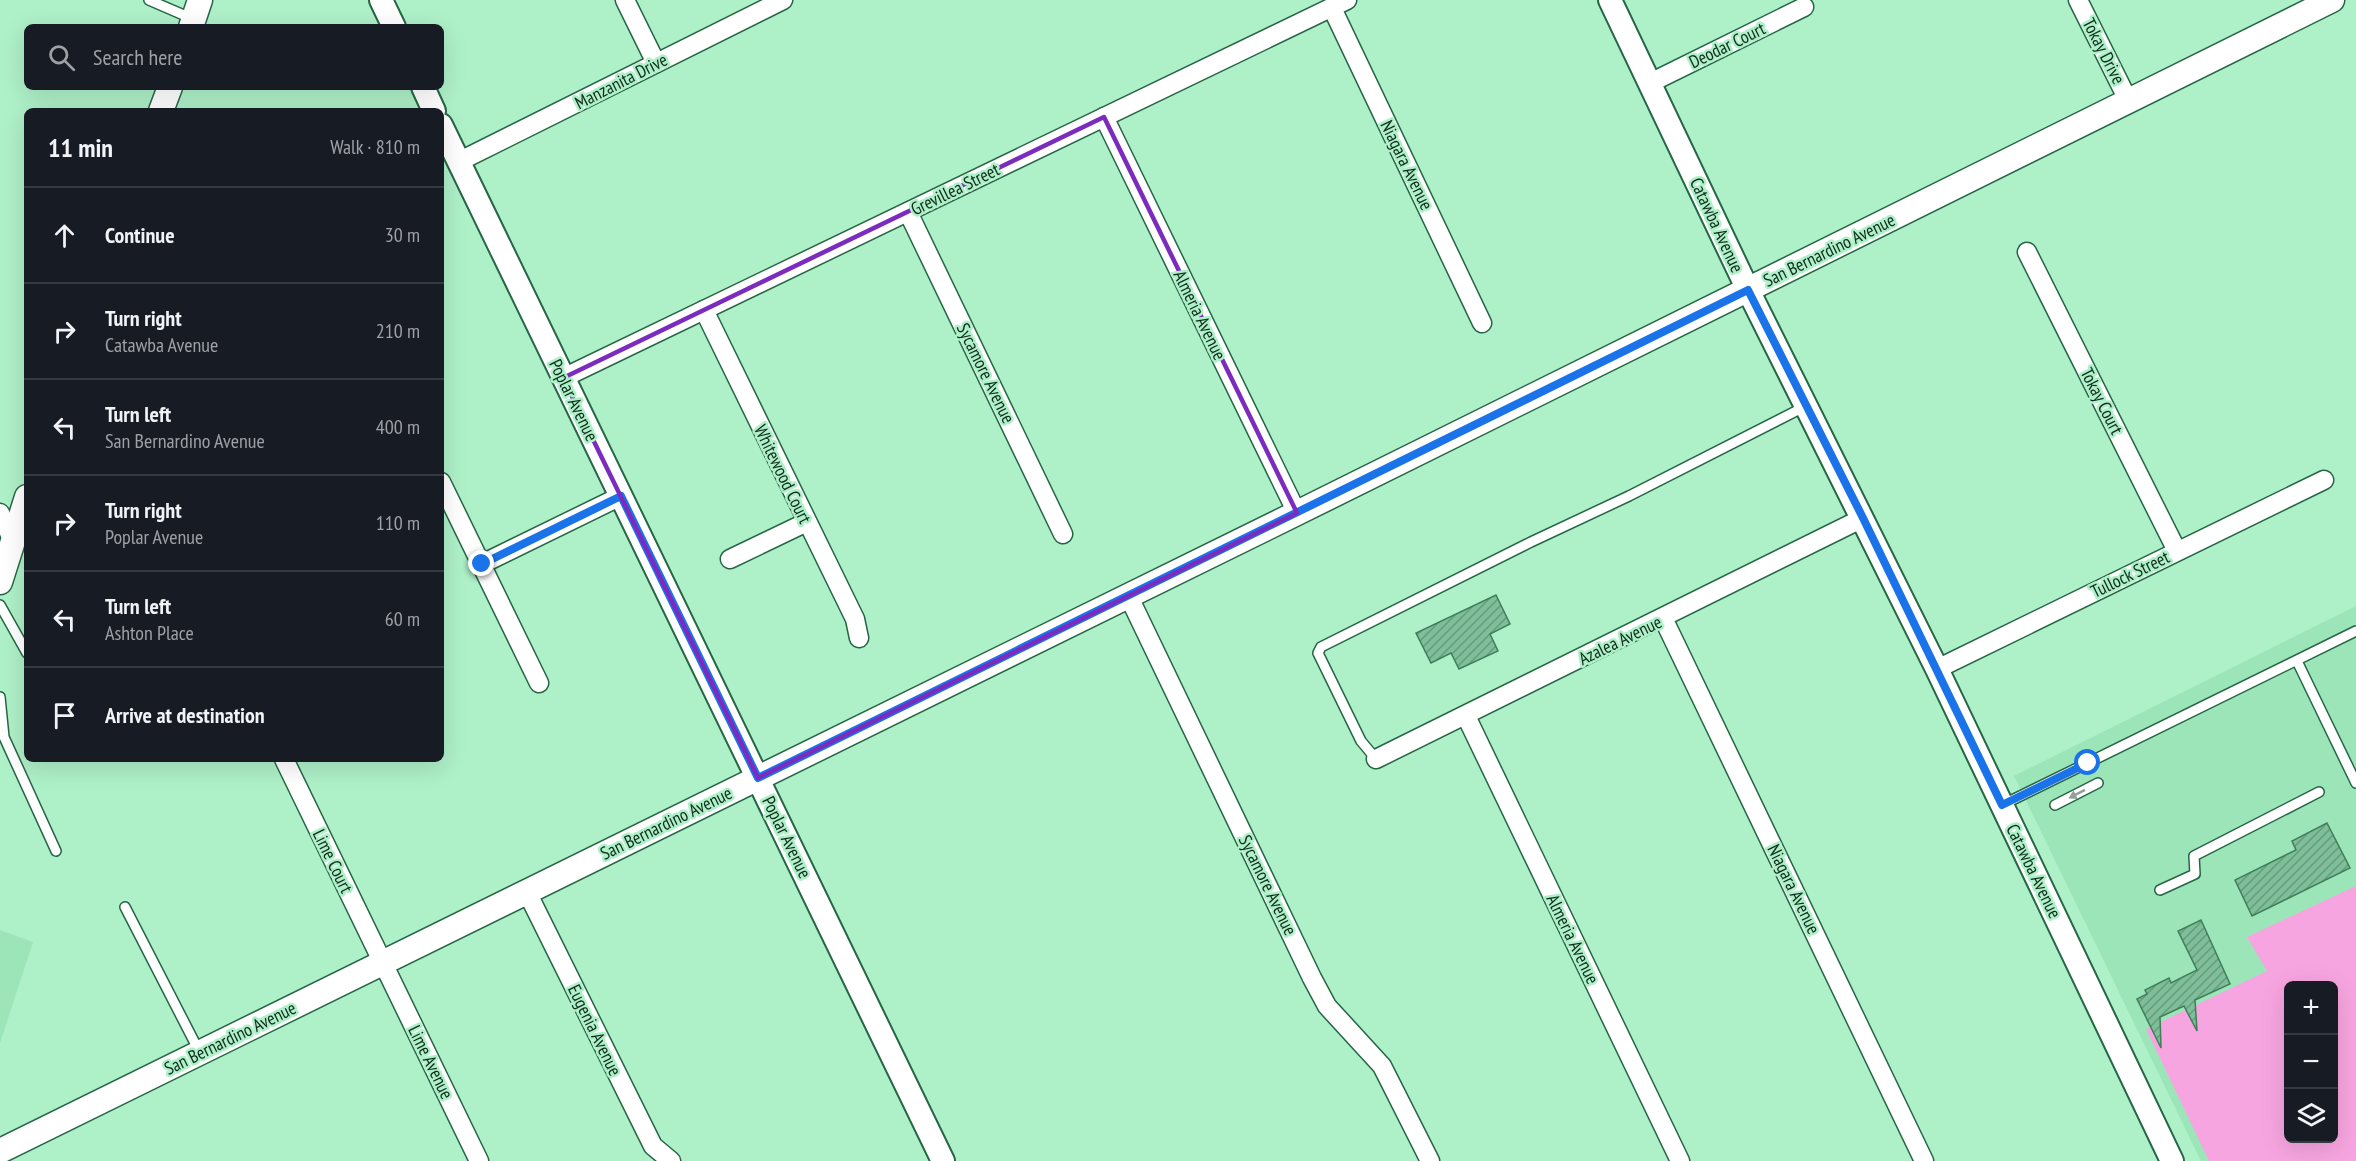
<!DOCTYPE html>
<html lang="en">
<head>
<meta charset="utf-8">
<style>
	:root { --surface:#171b24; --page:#20242c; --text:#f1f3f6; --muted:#9ea1a6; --line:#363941 }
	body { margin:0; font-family:"PT Sans Narrow",sans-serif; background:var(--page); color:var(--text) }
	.controls { position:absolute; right:18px; bottom:18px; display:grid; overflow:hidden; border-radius:9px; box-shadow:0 6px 24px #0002 }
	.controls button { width:54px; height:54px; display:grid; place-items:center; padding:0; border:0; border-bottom:2px solid var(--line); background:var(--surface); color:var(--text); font:30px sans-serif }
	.stop { position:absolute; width:18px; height:18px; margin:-14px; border:4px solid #1a73e8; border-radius:50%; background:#fff }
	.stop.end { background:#1a73e8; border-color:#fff; box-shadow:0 2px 6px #0008 }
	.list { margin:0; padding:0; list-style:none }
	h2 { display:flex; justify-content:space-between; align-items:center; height:78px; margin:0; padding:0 24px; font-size:26px }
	h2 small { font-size:20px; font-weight:400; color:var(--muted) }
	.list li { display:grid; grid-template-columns:39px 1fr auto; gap:18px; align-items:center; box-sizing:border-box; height:96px; padding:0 24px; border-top:2px solid var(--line) }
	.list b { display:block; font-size:22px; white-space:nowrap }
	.list p { margin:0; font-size:20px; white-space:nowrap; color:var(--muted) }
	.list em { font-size:20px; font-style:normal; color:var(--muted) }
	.icon { flex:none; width:33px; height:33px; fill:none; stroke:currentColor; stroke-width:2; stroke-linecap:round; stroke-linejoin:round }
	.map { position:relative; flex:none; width:2356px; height:1161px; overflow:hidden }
	.search { position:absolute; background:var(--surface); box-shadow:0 6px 24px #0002; left:24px; top:24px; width:420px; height:66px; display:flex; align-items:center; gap:15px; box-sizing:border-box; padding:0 21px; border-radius:9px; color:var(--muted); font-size:22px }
	.panel { position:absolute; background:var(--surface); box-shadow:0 6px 24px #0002; left:24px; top:108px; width:420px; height:654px; border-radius:9px }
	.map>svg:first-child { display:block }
	.built { fill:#9be5b9; fill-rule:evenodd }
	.pitch { fill:#f7a5e0; fill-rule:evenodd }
	.building { fill:url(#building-hatch); stroke:#3f7e5b; stroke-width:1.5 }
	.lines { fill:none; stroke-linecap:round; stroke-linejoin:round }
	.service-casing { stroke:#266645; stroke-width:12 }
	.minor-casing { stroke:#266645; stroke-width:21 }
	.tertiary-casing { stroke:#266645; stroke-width:26 }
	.secondary-casing { stroke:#266645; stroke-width:27 }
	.service { stroke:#fff; stroke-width:9 }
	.minor { stroke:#fff; stroke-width:18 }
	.tertiary { stroke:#fff; stroke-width:22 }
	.secondary { stroke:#fff; stroke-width:24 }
	.oneway { fill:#93a099 }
	.route { stroke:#1a73e8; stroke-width:8 }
	.marked { fill:none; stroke:#7b2cbf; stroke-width:4.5; stroke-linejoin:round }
	.labels { text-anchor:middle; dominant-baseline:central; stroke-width:5; stroke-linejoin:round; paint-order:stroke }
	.street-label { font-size:18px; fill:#102b1c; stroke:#aef0c8 }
</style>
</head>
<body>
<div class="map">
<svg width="2356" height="1161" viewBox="0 0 2356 1161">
	<defs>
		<pattern id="building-hatch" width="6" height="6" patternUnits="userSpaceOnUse" patternTransform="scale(1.5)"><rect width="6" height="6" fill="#7ebe98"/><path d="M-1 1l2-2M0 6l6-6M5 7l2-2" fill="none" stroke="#669b7b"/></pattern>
	</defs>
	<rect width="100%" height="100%" fill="#aef0c8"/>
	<g class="built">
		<path d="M 2356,606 L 2356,1161 L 2201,1161 L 2014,776 ZM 2288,986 L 2334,986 L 2334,1138 L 2288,1138 Z"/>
		<path d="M 0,930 L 33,942 L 0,1043 Z"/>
	</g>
	<path class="pitch" d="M 2356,886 L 2356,1161 L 2209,1161 L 2146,1029 L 2267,971 L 2247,937 ZM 2288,986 L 2334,986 L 2334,1138 L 2288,1138 Z"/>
	<g class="building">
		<path d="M 1496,595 L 1510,624 L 1490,634 L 1498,651 L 1459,669 L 1451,653 L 1431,663 L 1416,633 Z"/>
		<path d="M 2327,823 L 2350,868 L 2252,916 L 2235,880 L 2296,850 L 2292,841 Z"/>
		<path d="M 2201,920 L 2230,984 L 2195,1000 L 2197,1031 L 2184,1006 L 2160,1017 L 2161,1048 L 2137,999 L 2147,994 L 2145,990 L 2169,978 L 2171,983 L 2197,970 L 2178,931 Z"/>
	</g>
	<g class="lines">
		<defs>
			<g id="service">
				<path d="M 149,0 L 193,19"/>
				<path d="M 0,605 L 27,653"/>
				<path d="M 2297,661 L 2356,783"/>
				<path d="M 0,697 L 4,737 L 56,851"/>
				<path d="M 1376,759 L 1361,741 L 1318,653 L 1321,647 L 1531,542 L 1629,496 L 1806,406"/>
				<path d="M 2002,805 L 2356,631"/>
				<path d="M 2055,805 L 2098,783"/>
				<path d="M 2160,890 L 2195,874 L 2194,856 L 2319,792"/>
				<path d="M 125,907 L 199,1051"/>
			</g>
			<g id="minor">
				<path d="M 625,0 L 656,63"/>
				<path d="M 2078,0 L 2129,102"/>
				<path d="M 1332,8 L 1482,323"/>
				<path d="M 1650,83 L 1804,7"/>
				<path d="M 1104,117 L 1297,513"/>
				<path d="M 458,162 L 783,0"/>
				<path d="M 908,212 L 1063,534"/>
				<path d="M 2027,252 L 2177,551"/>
				<path d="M 704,310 L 855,619 L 859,638"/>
				<path d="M 563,378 L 1347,0"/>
				<path d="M 441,482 L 539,683"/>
				<path d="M 0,513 L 12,539"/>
				<path d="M 730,559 L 807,522"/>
				<path d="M 482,564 L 621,496"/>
				<path d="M 1128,595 L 1312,978 L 1327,1006 L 1382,1066 L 1430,1161"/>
				<path d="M 1663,618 L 1924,1161"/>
				<path d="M 1937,669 L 2324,480"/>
				<path d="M 1466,716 L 1680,1161"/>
				<path d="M 284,759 L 479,1161"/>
				<path d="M 1376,759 L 1863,518"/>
				<path d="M 527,892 L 653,1146 L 671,1161"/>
			</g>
			<g id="tertiary">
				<path d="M 381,0 L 394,27"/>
				<path d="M 1610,0 L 1748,290 L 1937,669 L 2172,1161"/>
				<path d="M 423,87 L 434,111"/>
				<path d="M 441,125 L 943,1161"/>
			</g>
			<g id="secondary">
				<path d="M 191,27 L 200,0"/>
				<path d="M 161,111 L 170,87"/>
				<path d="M 0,582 L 27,497"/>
				<path d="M 0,1151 L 1297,513 L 2332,0"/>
			</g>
		</defs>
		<use href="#service" class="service-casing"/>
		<use href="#minor" class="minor-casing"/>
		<use href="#tertiary" class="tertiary-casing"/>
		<use href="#secondary" class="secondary-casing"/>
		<use href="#service" class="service"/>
		<use href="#minor" class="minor"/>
		<use href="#tertiary" class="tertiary"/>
		<use href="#secondary" class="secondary"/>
	</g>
	<defs><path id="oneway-solid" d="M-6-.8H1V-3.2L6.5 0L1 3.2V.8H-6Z" transform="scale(1.5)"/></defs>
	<use class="oneway" href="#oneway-solid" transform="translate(2077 794) rotate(153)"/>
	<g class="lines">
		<path class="route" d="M 482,564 L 621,496 L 758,778 L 1748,290 L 1863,518 L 2002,805 L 2088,763"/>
	</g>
	<path class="marked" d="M 1104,117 L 1297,513 L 758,778 L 563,378 Z"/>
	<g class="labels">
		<g class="street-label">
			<text transform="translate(1727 45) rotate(-26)">Deodar Court</text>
			<text transform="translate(2104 51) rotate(63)">Tokay Drive</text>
			<text transform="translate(621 81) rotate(-27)">Manzanita Drive</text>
			<text transform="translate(1407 165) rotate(64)">Niagara Avenue</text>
			<text transform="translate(955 189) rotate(-26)">Grevillea Street</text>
			<text transform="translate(1717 225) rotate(65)">Catawba Avenue</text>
			<text transform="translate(1829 250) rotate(-26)">San Bernardino Avenue</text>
			<text transform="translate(1200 315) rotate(64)">Almeria Avenue</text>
			<text transform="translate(986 373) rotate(64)">Sycamore Avenue</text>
			<text transform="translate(574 400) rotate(64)">Poplar Avenue</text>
			<text transform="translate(2102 401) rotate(63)">Tokay Court</text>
			<text transform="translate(783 474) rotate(64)">Whitewood Court</text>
			<text transform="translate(2130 574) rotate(-26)">Tullock Street</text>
			<text transform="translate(1620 640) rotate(-26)">Azalea Avenue</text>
			<text transform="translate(666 823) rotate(-26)">San Bernardino Avenue</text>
			<text transform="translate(787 837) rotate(64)">Poplar Avenue</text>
			<text transform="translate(333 861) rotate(64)">Lime Court</text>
			<text transform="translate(2034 871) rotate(64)">Catawba Avenue</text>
			<text transform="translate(1268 885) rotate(64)">Sycamore Avenue</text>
			<text transform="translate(1794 889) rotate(64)">Niagara Avenue</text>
			<text transform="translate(1573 939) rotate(64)">Almeria Avenue</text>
			<text transform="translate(595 1030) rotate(64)">Eugenia Avenue</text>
			<text transform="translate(230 1038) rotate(-26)">San Bernardino Avenue</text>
			<text transform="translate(431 1062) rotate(64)">Lime Avenue</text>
		</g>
	</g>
</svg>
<div class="controls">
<button>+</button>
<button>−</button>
<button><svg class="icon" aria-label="layers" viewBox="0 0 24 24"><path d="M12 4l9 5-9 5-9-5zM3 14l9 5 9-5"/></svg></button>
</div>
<div class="stop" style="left:2088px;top:763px"></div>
<div class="stop end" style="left:482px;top:564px"></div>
<div class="search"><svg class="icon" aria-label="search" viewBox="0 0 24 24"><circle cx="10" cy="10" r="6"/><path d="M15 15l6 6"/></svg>Search here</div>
<section class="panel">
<h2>11 min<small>Walk · 810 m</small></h2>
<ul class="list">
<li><svg class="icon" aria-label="ahead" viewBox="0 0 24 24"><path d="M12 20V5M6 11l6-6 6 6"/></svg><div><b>Continue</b></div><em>30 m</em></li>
<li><svg class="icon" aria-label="right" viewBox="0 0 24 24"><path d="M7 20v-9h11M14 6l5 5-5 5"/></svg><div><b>Turn right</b><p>Catawba Avenue</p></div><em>210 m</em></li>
<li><svg class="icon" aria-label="left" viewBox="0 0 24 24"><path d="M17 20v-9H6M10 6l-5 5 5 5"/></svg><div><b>Turn left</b><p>San Bernardino Avenue</p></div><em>400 m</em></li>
<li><svg class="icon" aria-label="right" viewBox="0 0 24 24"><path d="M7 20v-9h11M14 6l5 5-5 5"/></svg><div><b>Turn right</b><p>Poplar Avenue</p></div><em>110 m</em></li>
<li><svg class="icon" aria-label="left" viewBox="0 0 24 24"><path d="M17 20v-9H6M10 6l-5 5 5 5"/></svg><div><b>Turn left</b><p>Ashton Place</p></div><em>60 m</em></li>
<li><svg class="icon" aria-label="arrive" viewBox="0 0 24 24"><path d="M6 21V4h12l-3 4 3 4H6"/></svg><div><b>Arrive at destination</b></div></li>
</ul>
</section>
</div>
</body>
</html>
